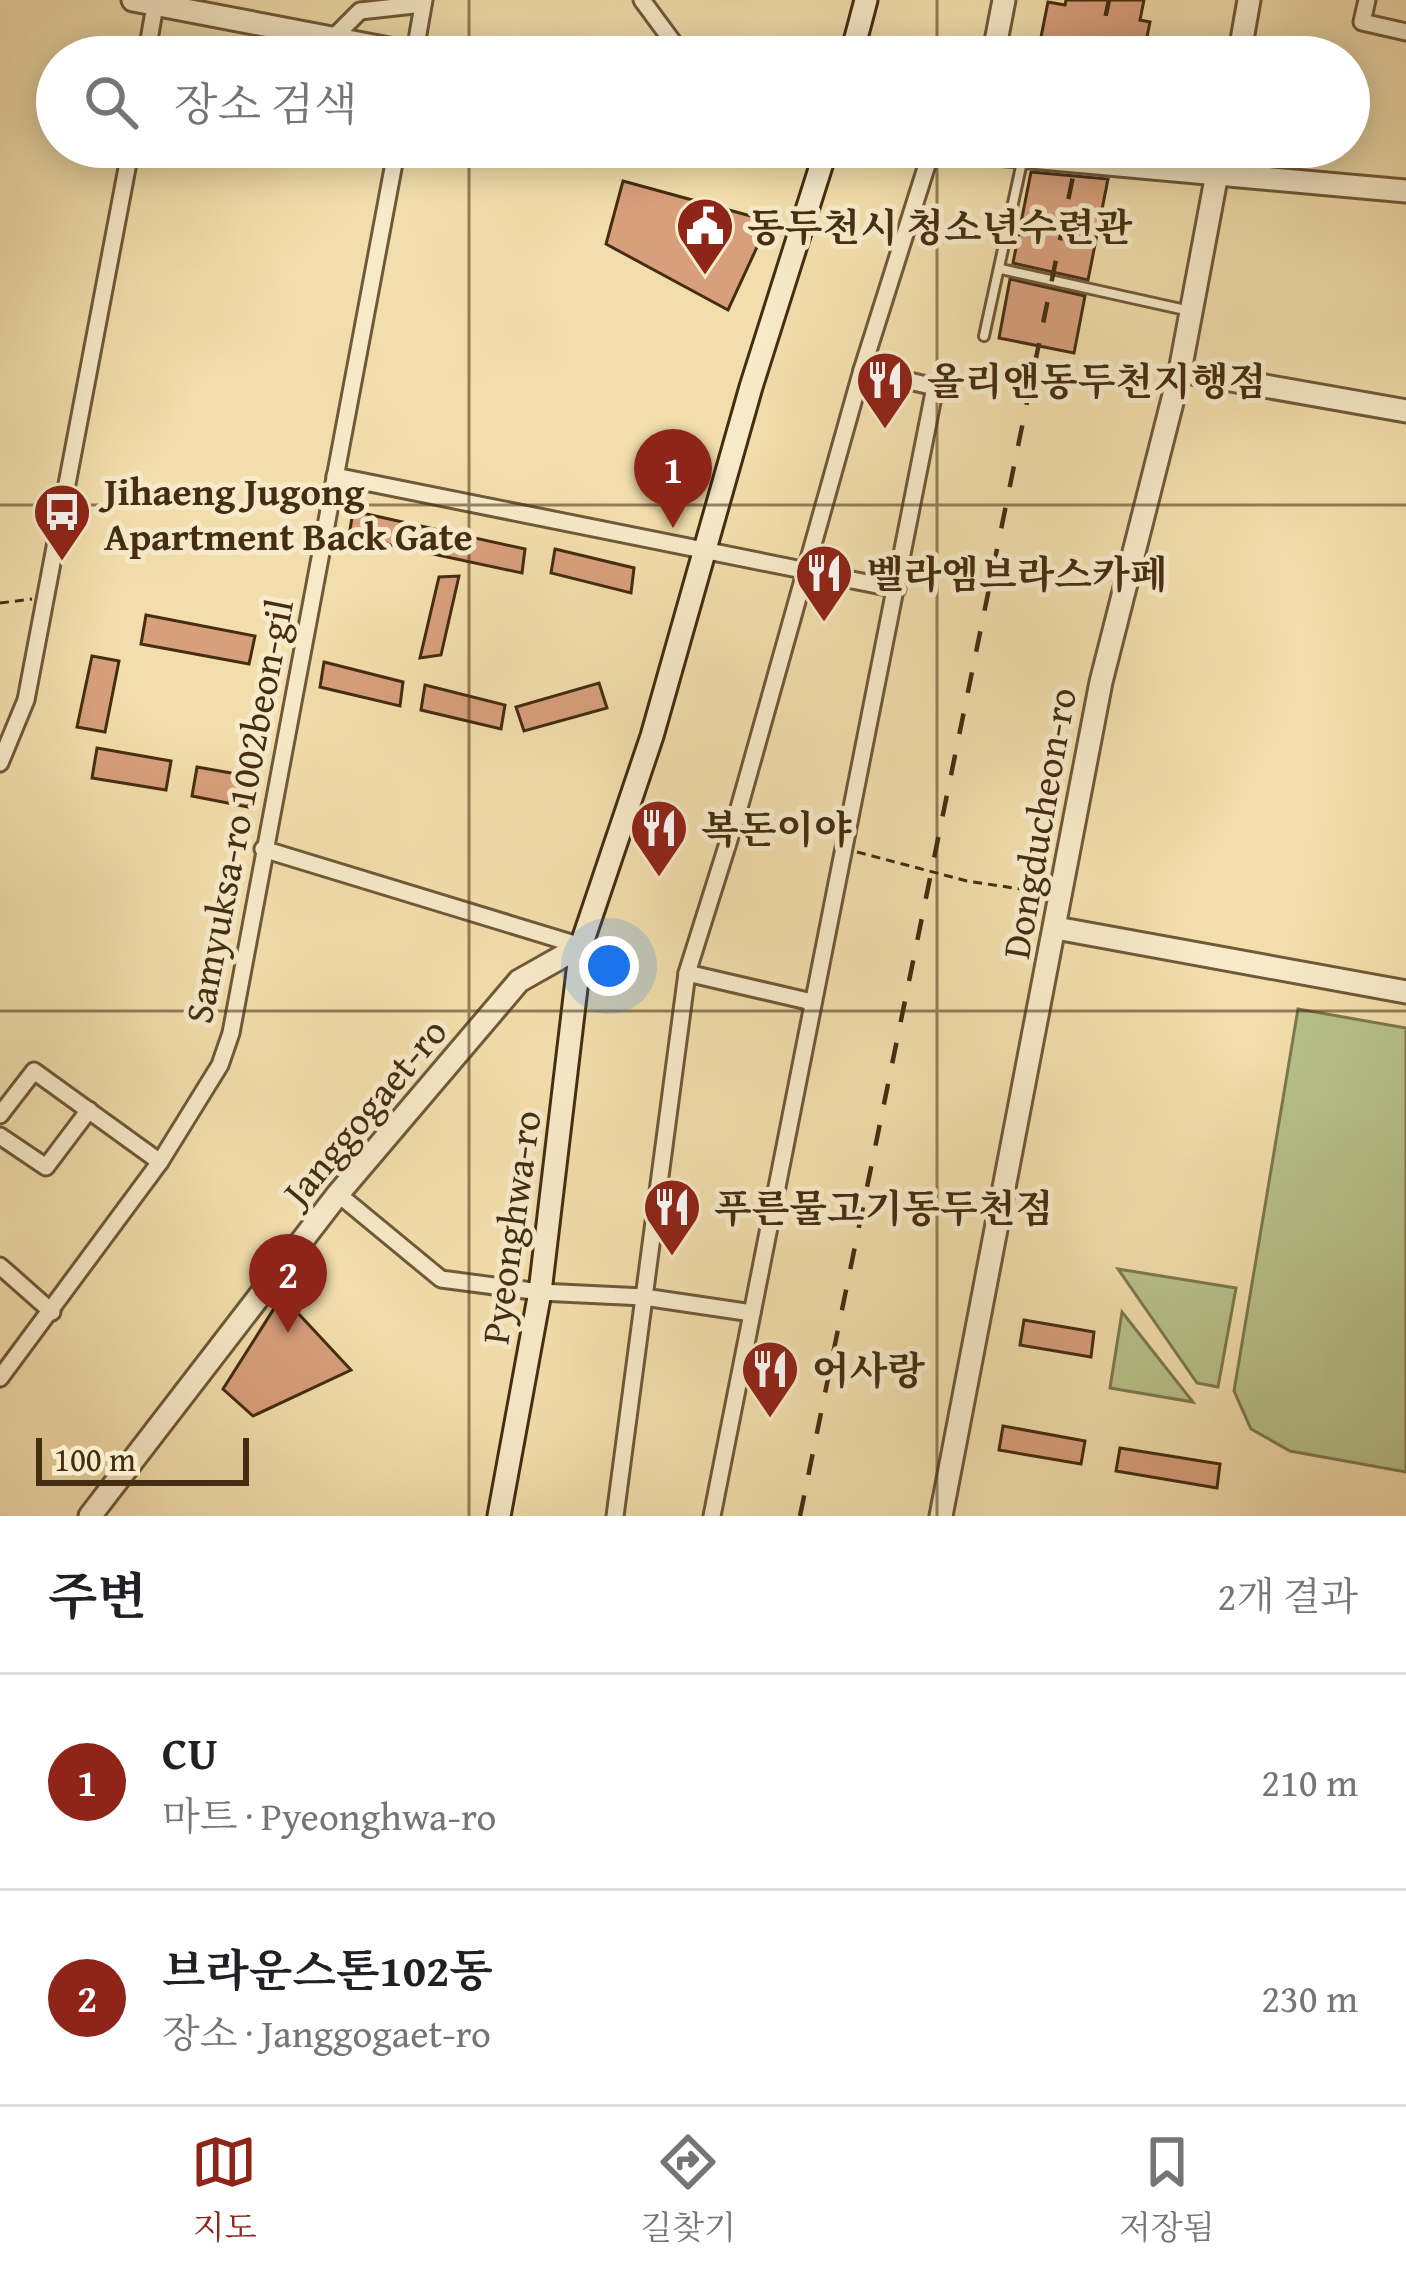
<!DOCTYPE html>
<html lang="ko">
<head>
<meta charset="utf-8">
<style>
	:root { --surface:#fff; --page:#f6f6f6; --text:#202124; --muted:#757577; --line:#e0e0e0; --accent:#8f2418 }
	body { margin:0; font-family:"Gentium Book Plus","Noto Serif KR",serif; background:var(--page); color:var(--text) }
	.scale { position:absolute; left:36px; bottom:30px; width:213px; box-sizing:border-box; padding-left:12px; border:6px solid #442d11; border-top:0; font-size:33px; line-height:42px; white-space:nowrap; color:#442d11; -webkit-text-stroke:9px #f7eac9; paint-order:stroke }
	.you { position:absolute; left:609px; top:966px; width:42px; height:42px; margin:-30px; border:9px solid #fff; border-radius:50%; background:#1a73e8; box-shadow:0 0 0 18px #1a73e833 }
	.badge { display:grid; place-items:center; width:78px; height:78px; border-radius:50%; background:var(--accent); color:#fff; font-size:39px; font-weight:700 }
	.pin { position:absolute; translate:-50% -99px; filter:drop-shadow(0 3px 6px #0008) }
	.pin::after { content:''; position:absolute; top:63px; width:42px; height:36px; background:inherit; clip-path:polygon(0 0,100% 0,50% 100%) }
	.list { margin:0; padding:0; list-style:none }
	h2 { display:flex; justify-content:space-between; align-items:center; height:156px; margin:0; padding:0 48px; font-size:51px }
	h2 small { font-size:39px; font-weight:400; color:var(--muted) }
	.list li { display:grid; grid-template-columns:78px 1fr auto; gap:36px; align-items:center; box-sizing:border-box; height:216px; padding:0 48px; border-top:3px solid var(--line) }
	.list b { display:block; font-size:45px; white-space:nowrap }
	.list p { margin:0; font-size:39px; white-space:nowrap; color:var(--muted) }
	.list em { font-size:39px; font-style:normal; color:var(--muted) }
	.icon { flex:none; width:66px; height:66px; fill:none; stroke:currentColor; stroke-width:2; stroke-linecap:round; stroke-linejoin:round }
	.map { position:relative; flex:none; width:1406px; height:1516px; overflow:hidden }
	.search { position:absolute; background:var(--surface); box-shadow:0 6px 30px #0003; left:36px; right:36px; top:36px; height:132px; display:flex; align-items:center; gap:30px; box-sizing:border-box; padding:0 42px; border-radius:66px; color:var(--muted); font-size:45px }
	.sheet { height:588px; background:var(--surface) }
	nav { display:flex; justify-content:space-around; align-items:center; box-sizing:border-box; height:168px; border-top:3px solid var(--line); background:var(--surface); font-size:33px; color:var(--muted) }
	nav a { display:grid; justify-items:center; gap:6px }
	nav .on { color:var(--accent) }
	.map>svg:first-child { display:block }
	.green { fill:#b8c28b; stroke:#7e784e; stroke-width:3 }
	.building { fill:#d89f7c; stroke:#442d11; stroke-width:3 }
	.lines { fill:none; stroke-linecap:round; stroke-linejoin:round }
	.service-casing { stroke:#705938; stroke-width:14 }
	.minor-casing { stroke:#705938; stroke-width:21 }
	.tertiary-casing { stroke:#705938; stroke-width:27 }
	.secondary-casing { stroke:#442d11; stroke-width:27 }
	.path { stroke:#442d11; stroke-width:3; stroke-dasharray:9 6; stroke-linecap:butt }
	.service { stroke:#f7eac9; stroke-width:8 }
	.minor { stroke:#f7eac9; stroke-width:15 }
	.tertiary { stroke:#f7eac9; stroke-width:21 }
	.secondary { stroke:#f7eac9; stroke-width:21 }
	.rail { stroke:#442d11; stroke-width:4.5; stroke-dasharray:21 21; stroke-linecap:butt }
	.grid { fill:none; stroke:#442d11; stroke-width:3; stroke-opacity:0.55 }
	.labels { text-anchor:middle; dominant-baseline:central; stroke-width:10; stroke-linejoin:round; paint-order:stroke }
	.poi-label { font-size:39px; font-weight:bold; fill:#442d11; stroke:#f7eac9; text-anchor:start }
	.street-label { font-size:39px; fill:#442d11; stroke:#f7eac9 }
</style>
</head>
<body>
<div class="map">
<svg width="1406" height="1516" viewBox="0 0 1406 1516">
	<rect width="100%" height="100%" fill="#f2deac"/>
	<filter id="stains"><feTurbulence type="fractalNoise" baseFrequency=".00167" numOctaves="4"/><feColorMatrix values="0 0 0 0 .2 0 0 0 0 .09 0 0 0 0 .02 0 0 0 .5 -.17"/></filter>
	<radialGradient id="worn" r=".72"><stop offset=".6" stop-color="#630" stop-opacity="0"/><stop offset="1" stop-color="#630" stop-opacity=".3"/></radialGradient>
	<g class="green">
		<path d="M 1298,1009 L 1406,1028 L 1406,1472 L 1290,1451 L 1251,1429 L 1234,1391 Z"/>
		<path d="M 1118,1269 L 1236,1288 L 1218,1387 L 1197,1383 Z"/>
		<path d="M 1122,1312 L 1193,1402 L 1110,1388 Z"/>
	</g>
	<g class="building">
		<path d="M 1066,0 L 1144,0 L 1140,20 L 1150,22 L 1143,57 L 1037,57 L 1048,2 L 1065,5 Z"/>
		<path d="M 1031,172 L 1108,179 L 1088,280 L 1013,263 Z"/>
		<path d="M 623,181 L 769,221 L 728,310 L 606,244 Z"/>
		<path d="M 1010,279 L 1085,296 L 1074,353 L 999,338 Z"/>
		<path d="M 353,511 L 525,549 L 522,573 L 349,536 Z"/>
		<path d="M 555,549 L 634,568 L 631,593 L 551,573 Z"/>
		<path d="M 459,576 L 441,655 L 420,658 L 439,577 Z"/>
		<path d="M 146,615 L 255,636 L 249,664 L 141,644 Z"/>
		<path d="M 92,656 L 119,661 L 105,732 L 77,727 Z"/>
		<path d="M 324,662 L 403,682 L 400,706 L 320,687 Z"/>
		<path d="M 599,683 L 607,708 L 524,731 L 516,707 Z"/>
		<path d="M 425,685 L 505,705 L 501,729 L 421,710 Z"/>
		<path d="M 97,748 L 171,761 L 166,790 L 92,778 Z"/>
		<path d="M 197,767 L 254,777 L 248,807 L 192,796 Z"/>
		<path d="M 282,1296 L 351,1370 L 253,1416 L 223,1389 Z"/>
		<path d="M 1024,1320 L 1094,1332 L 1091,1357 L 1020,1345 Z"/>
		<path d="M 1003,1426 L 1085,1441 L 1081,1464 L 999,1450 Z"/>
		<path d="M 1120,1448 L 1220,1464 L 1217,1488 L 1116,1471 Z"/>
	</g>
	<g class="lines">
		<defs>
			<g id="service">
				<path d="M 1001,269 L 1190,311"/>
				<path d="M 984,336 L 1022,162"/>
			</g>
			<g id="minor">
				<path d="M 642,0 L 684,57"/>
				<path d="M 1367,0 L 1362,22 L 1406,32"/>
				<path d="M 333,38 L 360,11 L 423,4"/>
				<path d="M 146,57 L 156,0"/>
				<path d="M 414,57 L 424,0"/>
				<path d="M 335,476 L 897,589"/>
				<path d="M 0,763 L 26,700 L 131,147"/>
				<path d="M 263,849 L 581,946"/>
				<path d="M 687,973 L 812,1002"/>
				<path d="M 0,1115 L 34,1071 L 160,1162"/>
				<path d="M 0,1136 L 46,1167 L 89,1110"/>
				<path d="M 338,1194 L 441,1279 L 540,1292 L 644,1297 L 752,1313"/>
				<path d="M 0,1266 L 52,1312"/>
				<path d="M 0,1378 L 160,1162 L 220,1065 L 231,1033 L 397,147"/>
				<path d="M 615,1516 L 687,973 L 739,808 L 862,370 L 932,149"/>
				<path d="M 712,1516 L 935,387 L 862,370"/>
			</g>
			<g id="tertiary">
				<path d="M 133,0 L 431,57"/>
				<path d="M 993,57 L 1004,0"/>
				<path d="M 1239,57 L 1249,0"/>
				<path d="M 919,147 L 1406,191"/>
				<path d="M 1180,371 L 1406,411"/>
				<path d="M 1056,928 L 1406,992"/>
				<path d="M 90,1516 L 338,1194 L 519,981 L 581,946"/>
				<path d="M 941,1516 L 1101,682 L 1180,371 L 1222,147"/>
			</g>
			<g id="secondary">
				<path d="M 851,57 L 866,0"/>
				<path d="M 499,1516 L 540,1292 L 581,946 L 652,736 L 751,387 L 827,147"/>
			</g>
		</defs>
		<use href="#service" class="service-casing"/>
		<use href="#minor" class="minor-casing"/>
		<use href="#tertiary" class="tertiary-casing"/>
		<use href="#secondary" class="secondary-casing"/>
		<g class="path">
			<path d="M 0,603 L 32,599"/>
			<path d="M 857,852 L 967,881 L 1041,892"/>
		</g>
		<use href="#service" class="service"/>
		<use href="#minor" class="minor"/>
		<use href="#tertiary" class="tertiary"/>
		<use href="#secondary" class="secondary"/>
		<g class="rail">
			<path d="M 1097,57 L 1109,0"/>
			<path d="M 800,1516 L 1079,147"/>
		</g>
	</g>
	<path class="grid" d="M 469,0 L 469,57M 937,0 L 937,57M 469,147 L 469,1516M 937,147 L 937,1516M 0,505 L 1406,505M 0,1011 L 1406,1011"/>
	<defs>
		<symbol id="civic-pin" viewBox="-11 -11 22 30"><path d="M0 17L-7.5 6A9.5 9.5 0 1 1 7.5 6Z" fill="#8f2418" stroke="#f7eac9"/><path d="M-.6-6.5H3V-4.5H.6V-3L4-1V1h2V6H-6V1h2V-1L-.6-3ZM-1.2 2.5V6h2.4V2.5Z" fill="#fff"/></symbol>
		<symbol id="restaurant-pin" viewBox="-11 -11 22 30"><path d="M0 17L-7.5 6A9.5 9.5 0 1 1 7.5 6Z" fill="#8f2418" stroke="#f7eac9"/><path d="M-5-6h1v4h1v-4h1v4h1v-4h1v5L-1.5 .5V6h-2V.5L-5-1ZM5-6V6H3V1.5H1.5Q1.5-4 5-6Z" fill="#fff"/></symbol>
		<symbol id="bus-pin" viewBox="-11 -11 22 30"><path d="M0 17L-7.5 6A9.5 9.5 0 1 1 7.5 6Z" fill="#8f2418" stroke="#f7eac9"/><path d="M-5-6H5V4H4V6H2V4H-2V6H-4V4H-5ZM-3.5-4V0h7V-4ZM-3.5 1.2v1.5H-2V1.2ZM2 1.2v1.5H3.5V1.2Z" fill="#fff"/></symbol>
	</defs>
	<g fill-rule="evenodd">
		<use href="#civic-pin" x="672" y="193" width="66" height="90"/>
		<use href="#restaurant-pin" x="852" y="347" width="66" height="90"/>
		<use href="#bus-pin" x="29" y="479" width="66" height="90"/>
		<use href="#restaurant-pin" x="791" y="540" width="66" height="90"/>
		<use href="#restaurant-pin" x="626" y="795" width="66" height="90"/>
		<use href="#restaurant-pin" x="639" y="1174" width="66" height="90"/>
		<use href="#restaurant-pin" x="737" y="1336" width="66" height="90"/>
	</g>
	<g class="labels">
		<g class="poi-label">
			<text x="747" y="226">동두천시 청소년수련관</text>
			<text x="927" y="380">올리앤동두천지행점</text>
			<text x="104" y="490">Jihaeng Jugong<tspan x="104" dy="45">Apartment Back Gate</tspan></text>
			<text x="866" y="573">벨라엠브라스카페</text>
			<text x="701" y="828">복돈이야</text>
			<text x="714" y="1207">푸른물고기동두천점</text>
			<text x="812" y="1369">어사랑</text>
		</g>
		<g class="street-label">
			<text transform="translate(238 811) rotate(-79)">Samyuksa-ro 1002beon-gil</text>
			<text transform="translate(1038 823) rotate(-80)">Dongducheon-ro</text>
			<text transform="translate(364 1111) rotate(-50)">Janggogaet-ro</text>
			<text transform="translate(510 1227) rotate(-82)">Pyeonghwa-ro</text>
		</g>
	</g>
	<rect width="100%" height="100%" filter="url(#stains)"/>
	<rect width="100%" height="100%" fill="url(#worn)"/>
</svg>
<div class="scale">100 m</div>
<div class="you"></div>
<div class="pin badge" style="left:673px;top:528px">1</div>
<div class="pin badge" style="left:288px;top:1333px">2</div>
<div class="search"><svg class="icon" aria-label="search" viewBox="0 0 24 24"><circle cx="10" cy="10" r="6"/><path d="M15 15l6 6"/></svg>장소 검색</div>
</div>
<section class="sheet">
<h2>주변<small>2개 결과</small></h2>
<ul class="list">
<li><span class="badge">1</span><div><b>CU</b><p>마트 · Pyeonghwa-ro</p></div><em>210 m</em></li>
<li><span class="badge">2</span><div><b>브라운스톤102동</b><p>장소 · Janggogaet-ro</p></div><em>230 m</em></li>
</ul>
</section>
<nav>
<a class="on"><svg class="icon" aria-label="map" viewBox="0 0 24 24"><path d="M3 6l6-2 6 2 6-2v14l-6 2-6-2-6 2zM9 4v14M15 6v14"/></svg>지도</a>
<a><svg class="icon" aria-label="directions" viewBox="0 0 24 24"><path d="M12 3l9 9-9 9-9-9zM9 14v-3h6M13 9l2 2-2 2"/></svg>길찾기</a>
<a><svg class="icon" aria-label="saved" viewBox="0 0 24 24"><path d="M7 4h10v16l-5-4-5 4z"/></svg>저장됨</a>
</nav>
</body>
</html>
